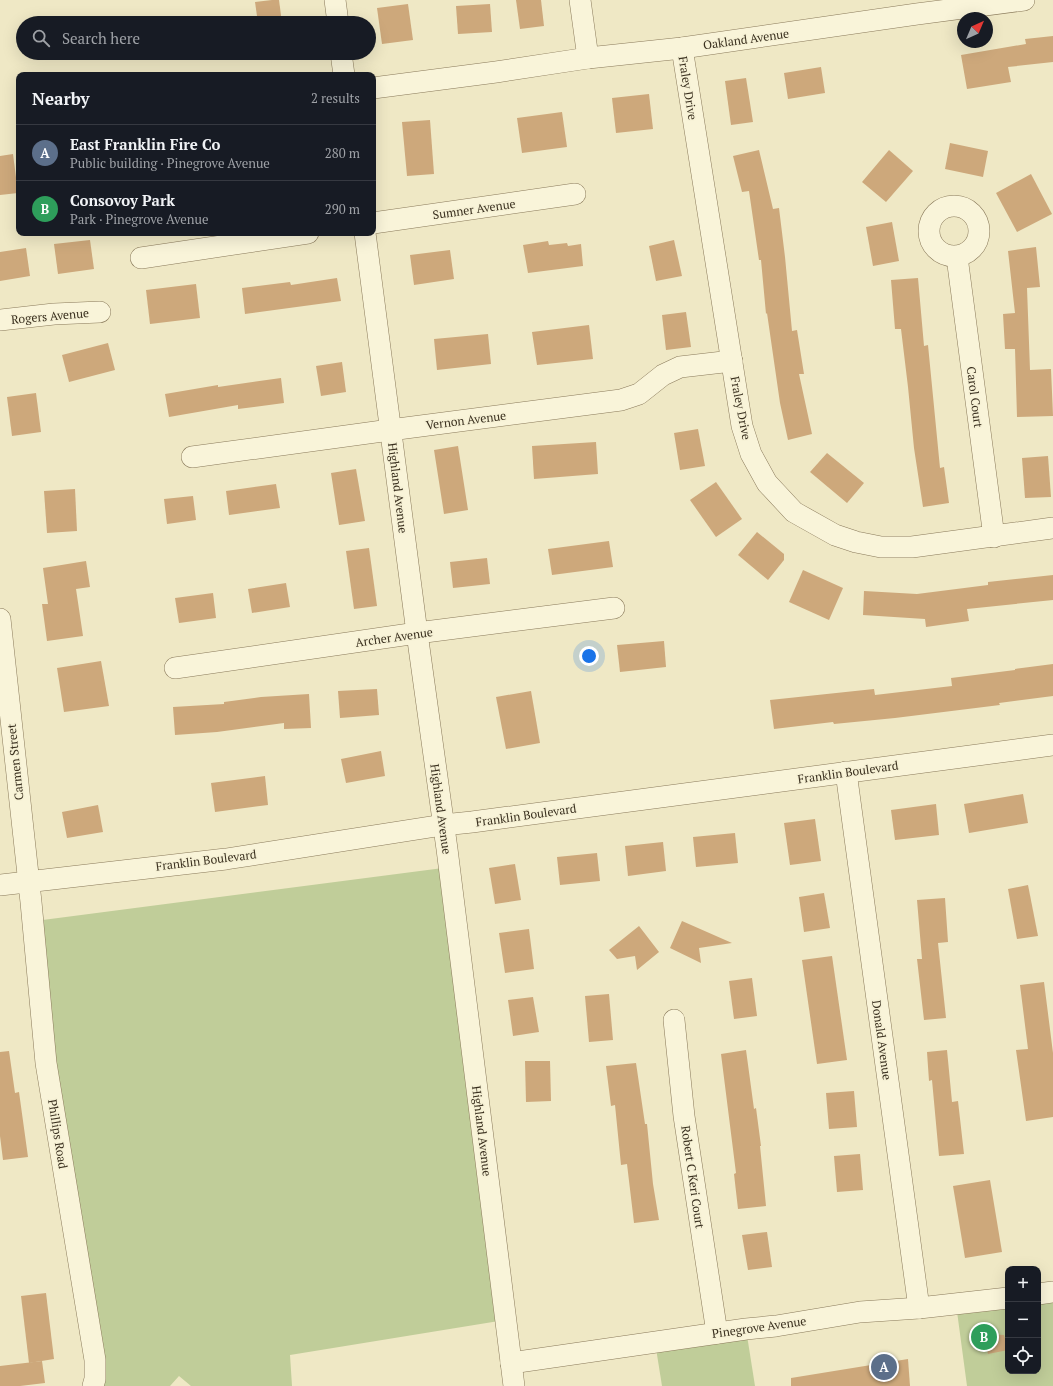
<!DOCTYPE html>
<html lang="en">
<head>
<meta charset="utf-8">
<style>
	:root { --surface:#171b24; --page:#20242c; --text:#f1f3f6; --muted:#9ea1a6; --line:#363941; --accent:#8c9099 }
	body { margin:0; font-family:"PT Serif",serif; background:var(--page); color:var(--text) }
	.controls { position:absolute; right:12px; bottom:12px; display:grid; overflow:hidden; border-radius:8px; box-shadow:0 4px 16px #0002 }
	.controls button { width:36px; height:36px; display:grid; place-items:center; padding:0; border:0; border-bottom:1px solid var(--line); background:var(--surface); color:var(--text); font:20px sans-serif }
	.compass { position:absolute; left:957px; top:12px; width:36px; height:36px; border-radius:50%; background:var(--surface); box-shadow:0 4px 16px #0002; rotate:44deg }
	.you { position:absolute; left:589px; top:656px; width:14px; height:14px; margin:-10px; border:3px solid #fff; border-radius:50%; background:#1a73e8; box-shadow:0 0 0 6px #1a73e833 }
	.badge { display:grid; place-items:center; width:26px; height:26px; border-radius:50%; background:var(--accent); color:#fff; font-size:13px; font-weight:700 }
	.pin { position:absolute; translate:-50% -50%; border:2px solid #fff; box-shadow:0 1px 4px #0006 }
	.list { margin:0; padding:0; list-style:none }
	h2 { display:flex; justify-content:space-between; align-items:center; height:52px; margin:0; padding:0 16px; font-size:17px }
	h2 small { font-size:13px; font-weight:400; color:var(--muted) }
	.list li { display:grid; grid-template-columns:26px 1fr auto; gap:12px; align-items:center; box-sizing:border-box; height:56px; padding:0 16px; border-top:1px solid var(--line) }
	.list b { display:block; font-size:15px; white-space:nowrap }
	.list p { margin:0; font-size:13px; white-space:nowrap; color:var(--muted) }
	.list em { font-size:13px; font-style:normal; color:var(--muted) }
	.icon { flex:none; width:22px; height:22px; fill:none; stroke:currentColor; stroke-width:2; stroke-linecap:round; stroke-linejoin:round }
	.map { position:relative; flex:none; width:1053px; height:1386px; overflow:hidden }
	.search { position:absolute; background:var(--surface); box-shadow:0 4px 16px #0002; left:16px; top:16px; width:360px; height:44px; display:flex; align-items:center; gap:10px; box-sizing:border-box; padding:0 14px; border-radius:22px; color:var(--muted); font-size:15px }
	.panel { position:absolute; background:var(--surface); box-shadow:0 4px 16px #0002; left:16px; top:72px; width:360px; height:164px; border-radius:8px }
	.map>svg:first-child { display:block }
	.green { fill:#c0cd99 }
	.building { fill:#cda87b }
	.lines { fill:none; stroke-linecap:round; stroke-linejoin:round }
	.minor-casing { stroke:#8a7a5b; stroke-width:22 }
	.minor { stroke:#f9f4d9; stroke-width:21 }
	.labels { text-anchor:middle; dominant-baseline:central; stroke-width:3; stroke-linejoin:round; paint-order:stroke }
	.street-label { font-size:12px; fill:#3a301f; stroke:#f6f1d5 }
</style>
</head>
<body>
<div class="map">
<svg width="1053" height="1386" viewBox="0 0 1053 1386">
	<rect width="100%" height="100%" fill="#efe8c5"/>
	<g class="green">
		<path d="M 443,868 L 505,1320 L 290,1355 L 292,1386 L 191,1386 L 179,1376 L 170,1386 L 87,1386 L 35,921 Z"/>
		<path d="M 1053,1292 L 1053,1386 L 967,1386 L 956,1304 L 1008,1298 L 1008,1371 L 1038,1371 L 1038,1294 Z"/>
		<path d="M 746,1329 L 755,1386 L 662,1386 L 655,1342 Z"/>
	</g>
	<g class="building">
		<path d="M 272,0 L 279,0 L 282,23 L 258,23 L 255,2 Z"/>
		<path d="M 516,0 L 541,0 L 544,26 L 520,29 Z"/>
		<path d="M 408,4 L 413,40 L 382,44 L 377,8 Z"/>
		<path d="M 490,4 L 492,32 L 458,34 L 456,6 Z"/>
		<path d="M 1053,36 L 1053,62 L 1008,67 L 1011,82 L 967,89 L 961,55 L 1026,44 L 1025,39 Z"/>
		<path d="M 821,67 L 825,93 L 788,99 L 784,73 Z"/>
		<path d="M 746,78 L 753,122 L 731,125 L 725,81 Z"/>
		<path d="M 649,94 L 653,129 L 616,133 L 612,98 Z"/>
		<path d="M 562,112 L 567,147 L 522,153 L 517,118 Z"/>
		<path d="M 430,120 L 434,174 L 407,176 L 402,122 Z"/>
		<path d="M 950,143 L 988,151 L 983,177 L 945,169 Z"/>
		<path d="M 759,150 L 773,209 L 779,208 L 785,257 L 792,331 L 797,330 L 804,374 L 799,374 L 812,434 L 788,440 L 780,403 L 767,313 L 766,314 L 761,260 L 759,260 L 749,191 L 742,192 L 733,156 Z"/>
		<path d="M 889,150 L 913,171 L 886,202 L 862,182 Z"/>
		<path d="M 13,154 L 18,193 L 0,195 L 0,156 Z"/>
		<path d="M 1031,174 L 1052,214 L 1017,232 L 996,193 Z"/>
		<path d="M 892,222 L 899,261 L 873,266 L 866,227 Z"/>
		<path d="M 90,240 L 94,269 L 58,274 L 54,244 Z"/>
		<path d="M 674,240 L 682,276 L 656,281 L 649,246 Z"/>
		<path d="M 548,241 L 549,245 L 567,243 L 568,246 L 581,244 L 583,266 L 528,273 L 523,245 Z"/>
		<path d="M 1036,247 L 1040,287 L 1027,288 L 1030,370 L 1051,369 L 1053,416 L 1017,417 L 1015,349 L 1005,349 L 1003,314 L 1015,313 L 1008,251 Z"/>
		<path d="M 26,248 L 30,276 L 0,281 L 0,252 Z"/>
		<path d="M 450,250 L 454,279 L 414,285 L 410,255 Z"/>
		<path d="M 337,278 L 341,301 L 245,314 L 242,288 L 290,282 L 291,285 Z"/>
		<path d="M 918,278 L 924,346 L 928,345 L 940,468 L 944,467 L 949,503 L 923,507 L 914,448 L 908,387 L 901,329 L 895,329 L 891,280 Z"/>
		<path d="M 196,284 L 200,318 L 150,324 L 146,290 Z"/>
		<path d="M 686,312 L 691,347 L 666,350 L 662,315 Z"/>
		<path d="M 589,325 L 593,359 L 537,365 L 532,332 Z"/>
		<path d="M 488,334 L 491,364 L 437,370 L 434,339 Z"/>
		<path d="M 108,343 L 115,370 L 69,382 L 62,355 Z"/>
		<path d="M 342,362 L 346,392 L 321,396 L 316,366 Z"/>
		<path d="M 281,378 L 284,403 L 238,409 L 238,405 L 169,417 L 165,394 L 218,385 L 218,387 Z"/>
		<path d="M 36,393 L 41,432 L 12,436 L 7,397 Z"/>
		<path d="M 698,429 L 705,466 L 680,470 L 674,433 Z"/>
		<path d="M 596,442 L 598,474 L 534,479 L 532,446 Z"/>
		<path d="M 458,446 L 468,510 L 444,514 L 434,450 Z"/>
		<path d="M 827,453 L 864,483 L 847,503 L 810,472 Z"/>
		<path d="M 1048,456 L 1051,497 L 1025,498 L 1022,458 Z"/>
		<path d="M 356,469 L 365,521 L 339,525 L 331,473 Z"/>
		<path d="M 716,482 L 742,519 L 716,537 L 690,500 Z"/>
		<path d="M 276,484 L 280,508 L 229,515 L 226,491 Z"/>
		<path d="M 75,489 L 77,531 L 47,533 L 44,491 Z"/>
		<path d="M 193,496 L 196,520 L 167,524 L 164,499 Z"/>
		<path d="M 757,532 L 784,554 L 784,560 L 768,580 L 738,555 Z"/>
		<path d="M 609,541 L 613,567 L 552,575 L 548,549 Z"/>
		<path d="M 369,548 L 377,606 L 354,609 L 346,551 Z"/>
		<path d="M 487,558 L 490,584 L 453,588 L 450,562 Z"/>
		<path d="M 86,561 L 90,587 L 76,589 L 83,636 L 47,641 L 42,604 L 48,604 L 43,568 Z"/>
		<path d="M 803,570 L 843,588 L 829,620 L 789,602 Z"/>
		<path d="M 1053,575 L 1053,600 L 967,609 L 969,621 L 926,627 L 925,619 L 863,615 L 864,591 L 917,594 L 988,585 L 988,582 Z"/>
		<path d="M 286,583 L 290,607 L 252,613 L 248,589 Z"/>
		<path d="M 213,593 L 216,618 L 179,623 L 175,598 Z"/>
		<path d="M 664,641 L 666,667 L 620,672 L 617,645 Z"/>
		<path d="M 101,661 L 109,706 L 64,712 L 57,668 Z"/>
		<path d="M 1053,664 L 1053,696 L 999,703 L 1000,705 L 895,718 L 834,724 L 833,722 L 774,729 L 770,700 L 874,689 L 875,695 L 952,686 L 951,678 L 1015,670 L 1015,669 Z"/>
		<path d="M 377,689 L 379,715 L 340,718 L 338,691 Z"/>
		<path d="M 531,691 L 540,743 L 506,749 L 496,697 Z"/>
		<path d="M 309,694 L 311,728 L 284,729 L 284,723 L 217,732 L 175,735 L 173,707 L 224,704 L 224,702 L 261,697 Z"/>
		<path d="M 381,751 L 385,776 L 346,783 L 341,759 Z"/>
		<path d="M 265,776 L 268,805 L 215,812 L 211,783 Z"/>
		<path d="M 1023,794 L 1028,823 L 969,833 L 964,804 Z"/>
		<path d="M 936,804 L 939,835 L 895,840 L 891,810 Z"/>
		<path d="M 98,805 L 103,832 L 67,838 L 62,812 Z"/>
		<path d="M 815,819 L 821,861 L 790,865 L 784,823 Z"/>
		<path d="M 735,833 L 738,863 L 696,867 L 693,837 Z"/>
		<path d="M 663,842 L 666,871 L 628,876 L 625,846 Z"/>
		<path d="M 597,853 L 600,881 L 560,885 L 557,857 Z"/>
		<path d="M 515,864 L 521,900 L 495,904 L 489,868 Z"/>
		<path d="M 1028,885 L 1038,936 L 1017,939 L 1008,889 Z"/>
		<path d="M 824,893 L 830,928 L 804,932 L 799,897 Z"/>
		<path d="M 945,898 L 948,942 L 938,943 L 946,1018 L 924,1020 L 917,959 L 922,959 L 917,900 Z"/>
		<path d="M 682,921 L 732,943 L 699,948 L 701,963 L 670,948 Z"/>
		<path d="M 639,926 L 659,952 L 637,970 L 635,956 L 617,959 L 609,950 Z"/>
		<path d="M 529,929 L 534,969 L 505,973 L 499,933 Z"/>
		<path d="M 832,956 L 847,1060 L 817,1064 L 802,960 Z"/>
		<path d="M 752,978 L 757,1016 L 734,1019 L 729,981 Z"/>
		<path d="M 1044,982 L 1053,1053 L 1053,1117 L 1026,1121 L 1016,1050 L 1028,1049 L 1020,985 Z"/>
		<path d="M 609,994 L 613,1040 L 589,1042 L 585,996 Z"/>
		<path d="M 533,997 L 539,1032 L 513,1036 L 508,1000 Z"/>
		<path d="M 746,1050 L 754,1109 L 756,1108 L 761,1146 L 760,1146 L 766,1206 L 738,1209 L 734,1174 L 736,1173 L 721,1054 Z"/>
		<path d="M 947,1050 L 952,1102 L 958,1101 L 964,1154 L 939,1156 L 932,1080 L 929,1081 L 927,1052 Z"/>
		<path d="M 9,1051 L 15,1093 L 19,1092 L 28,1157 L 3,1160 L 0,1136 L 0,1052 Z"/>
		<path d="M 525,1061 L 550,1061 L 551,1101 L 526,1102 Z"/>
		<path d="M 636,1063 L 645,1124 L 647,1124 L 653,1184 L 659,1220 L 634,1223 L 627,1164 L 621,1165 L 615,1105 L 611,1106 L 606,1066 Z"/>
		<path d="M 854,1091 L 857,1127 L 829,1129 L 826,1093 Z"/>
		<path d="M 860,1154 L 863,1190 L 837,1192 L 834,1156 Z"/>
		<path d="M 990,1180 L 1002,1252 L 965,1258 L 953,1186 Z"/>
		<path d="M 767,1232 L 772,1267 L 748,1270 L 742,1235 Z"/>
		<path d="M 46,1293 L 54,1359 L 29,1363 L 21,1296 Z"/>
		<path d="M 983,1334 L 1004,1335 L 1008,1350 L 988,1354 Z"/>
		<path d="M 908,1359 L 910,1386 L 791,1386 L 791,1378 Z"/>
		<path d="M 42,1361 L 45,1383 L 20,1386 L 0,1386 L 0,1366 Z"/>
	</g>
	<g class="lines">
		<defs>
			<g id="minor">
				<path d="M 335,0 L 338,23"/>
				<path d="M 580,0 L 588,58"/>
				<path d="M 682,48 L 742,426 L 751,454 L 767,483 L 794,512 L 835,535 L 856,542 L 881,547 L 912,547 L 1053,528"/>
				<path d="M 341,53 L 344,75"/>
				<path d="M 373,88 L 496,72 L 588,58 L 682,48 L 917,14 L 1024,0"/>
				<circle cx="954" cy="231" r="25"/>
				<path d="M 373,223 L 575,194"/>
				<path d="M 365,233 L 417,633 L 447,849 L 514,1386"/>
				<path d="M 957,257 L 994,537"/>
				<path d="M 141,258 L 308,233"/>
				<path d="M 0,320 L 54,314 L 100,312"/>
				<path d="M 192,457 L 390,430 L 621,400 L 639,394 L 663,375 L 680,367 L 732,361"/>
				<path d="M 0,619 L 31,902 L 46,1063 L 95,1360 L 95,1379 L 93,1386"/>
				<path d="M 175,668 L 417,633 L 614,608"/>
				<path d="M 846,772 L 919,1308"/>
				<path d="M 0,885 L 226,859 L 443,825 L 472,822 L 1053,745"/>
				<path d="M 674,1020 L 684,1116 L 717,1333"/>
				<path d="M 1038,1294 L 1053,1292"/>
				<path d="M 511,1363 L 746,1329 L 776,1326 L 860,1312 L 919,1308 L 1008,1298"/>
			</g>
		</defs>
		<use href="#minor" class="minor-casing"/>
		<use href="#minor" class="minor"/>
	</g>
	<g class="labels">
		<g class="street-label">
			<text transform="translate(746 39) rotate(-8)">Oakland Avenue</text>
			<text transform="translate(688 88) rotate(81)">Fraley Drive</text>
			<text transform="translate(474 209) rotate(-8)">Sumner Avenue</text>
			<text transform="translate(50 316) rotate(-5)">Rogers Avenue</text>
			<text transform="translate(975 397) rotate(83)">Carol Court</text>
			<text transform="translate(741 408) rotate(79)">Fraley Drive</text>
			<text transform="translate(466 420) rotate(-7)">Vernon Avenue</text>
			<text transform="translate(398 488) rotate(83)">Highland Avenue</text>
			<text transform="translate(394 637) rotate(-8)">Archer Avenue</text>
			<text transform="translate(15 762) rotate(-96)">Carmen Street</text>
			<text transform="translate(848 772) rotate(-8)">Franklin Boulevard</text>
			<text transform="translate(441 809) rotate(82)">Highland Avenue</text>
			<text transform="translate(526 815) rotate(-8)">Franklin Boulevard</text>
			<text transform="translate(206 860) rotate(-7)">Franklin Boulevard</text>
			<text transform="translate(882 1040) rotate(82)">Donald Avenue</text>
			<text transform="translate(482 1131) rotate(83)">Highland Avenue</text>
			<text transform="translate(58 1134) rotate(81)">Phillips Road</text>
			<text transform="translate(693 1177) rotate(82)">Robert C Keri Court</text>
			<text transform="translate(759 1327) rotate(-8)">Pinegrove Avenue</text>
		</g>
	</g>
</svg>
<div class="controls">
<button>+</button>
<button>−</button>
<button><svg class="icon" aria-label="locate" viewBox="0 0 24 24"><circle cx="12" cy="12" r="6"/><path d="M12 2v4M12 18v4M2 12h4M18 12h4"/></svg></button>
</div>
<svg class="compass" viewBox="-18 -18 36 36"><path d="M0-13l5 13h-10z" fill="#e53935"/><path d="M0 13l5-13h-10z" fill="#9ea1a6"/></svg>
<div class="you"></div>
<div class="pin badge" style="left:884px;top:1367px;background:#5c6f8a">A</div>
<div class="pin badge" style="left:984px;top:1337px;background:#2e9e5b">B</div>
<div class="search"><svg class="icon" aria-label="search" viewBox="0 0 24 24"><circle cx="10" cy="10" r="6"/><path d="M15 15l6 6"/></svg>Search here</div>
<section class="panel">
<h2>Nearby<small>2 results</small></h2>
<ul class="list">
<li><span class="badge" style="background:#5c6f8a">A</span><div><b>East Franklin Fire Co</b><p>Public building · Pinegrove Avenue</p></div><em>280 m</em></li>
<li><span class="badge" style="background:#2e9e5b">B</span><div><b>Consovoy Park</b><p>Park · Pinegrove Avenue</p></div><em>290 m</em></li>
</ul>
</section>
</div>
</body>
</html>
